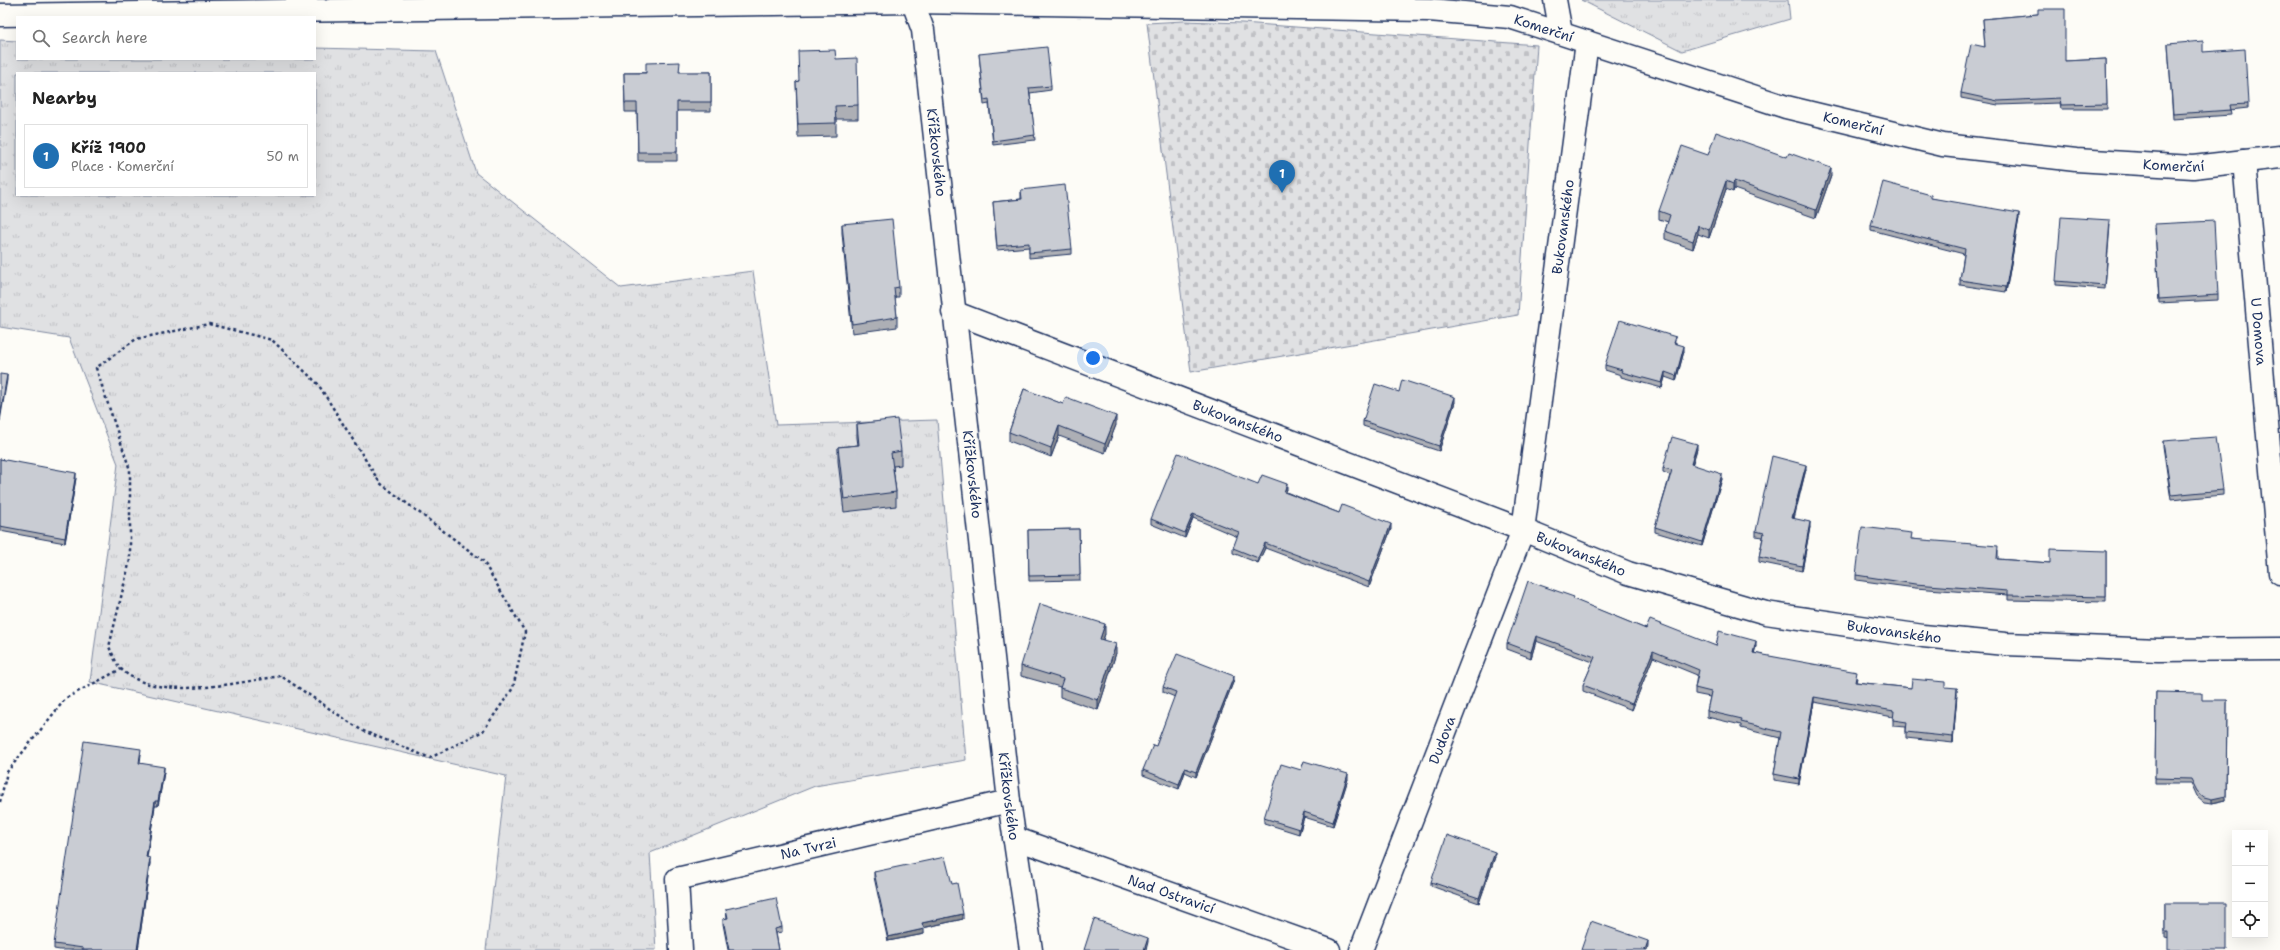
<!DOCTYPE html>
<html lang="en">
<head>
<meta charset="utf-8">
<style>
	:root { --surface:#fff; --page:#f6f6f6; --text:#222; --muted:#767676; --line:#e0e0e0; --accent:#1f6fb2 }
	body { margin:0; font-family:"Shantell Sans",sans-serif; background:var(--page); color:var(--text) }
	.controls { position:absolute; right:12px; bottom:12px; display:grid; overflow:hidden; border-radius:0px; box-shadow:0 4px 16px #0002 }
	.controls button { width:36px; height:36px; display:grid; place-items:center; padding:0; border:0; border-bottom:1px solid var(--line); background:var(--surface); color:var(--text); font:20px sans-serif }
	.you { position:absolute; left:1093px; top:358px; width:14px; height:14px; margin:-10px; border:3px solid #fff; border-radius:50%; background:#1a73e8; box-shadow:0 0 0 6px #1a73e833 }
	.badge { display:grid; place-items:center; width:26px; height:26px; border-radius:50%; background:var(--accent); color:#fff; font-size:13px; font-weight:700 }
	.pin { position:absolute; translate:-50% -33px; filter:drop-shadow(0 1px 2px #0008) }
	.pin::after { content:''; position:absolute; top:21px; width:14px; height:12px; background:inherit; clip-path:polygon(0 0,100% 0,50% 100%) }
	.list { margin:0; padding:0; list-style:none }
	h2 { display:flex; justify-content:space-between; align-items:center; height:52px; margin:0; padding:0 16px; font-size:17px }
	h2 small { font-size:13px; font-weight:400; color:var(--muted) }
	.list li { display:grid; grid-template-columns:26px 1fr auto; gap:12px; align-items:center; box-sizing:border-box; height:64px; margin:0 8px 8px; padding:0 8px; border:1px solid var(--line); border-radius:0px }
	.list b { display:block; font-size:15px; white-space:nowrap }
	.list p { margin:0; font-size:13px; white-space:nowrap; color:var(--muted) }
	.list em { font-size:13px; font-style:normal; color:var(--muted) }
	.icon { flex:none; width:22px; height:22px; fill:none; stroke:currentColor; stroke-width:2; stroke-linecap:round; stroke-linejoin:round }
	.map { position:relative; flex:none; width:2280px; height:950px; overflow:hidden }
	.search { position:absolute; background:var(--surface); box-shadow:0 4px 16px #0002; left:16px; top:16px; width:300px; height:44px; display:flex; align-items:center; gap:10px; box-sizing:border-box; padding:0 14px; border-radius:0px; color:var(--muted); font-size:15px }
	.panel { position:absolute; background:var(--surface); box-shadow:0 4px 16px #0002; left:16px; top:72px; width:300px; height:124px; border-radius:0px }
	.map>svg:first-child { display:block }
	.grass { fill:url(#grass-tufts); stroke:#7e88a0; fill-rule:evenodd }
	.cemetery { fill:url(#cemetery-stones); stroke:#7e88a0 }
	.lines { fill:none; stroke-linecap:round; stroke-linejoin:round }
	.minor-casing { stroke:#1b2f5e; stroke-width:25 }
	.path { stroke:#1b2f5e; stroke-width:2.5; stroke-dasharray:3 3; stroke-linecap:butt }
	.minor { stroke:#fdfcf7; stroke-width:22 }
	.wall { fill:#adafb5; stroke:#1b2f5e }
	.shaded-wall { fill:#8d8f94; stroke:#1b2f5e }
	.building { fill:#c9ccd3; stroke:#1b2f5e }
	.labels { text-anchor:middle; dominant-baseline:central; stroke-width:3.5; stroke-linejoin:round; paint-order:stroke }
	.street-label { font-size:14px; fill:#1b2f5e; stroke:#fdfcf7 }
</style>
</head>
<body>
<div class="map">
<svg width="2280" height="950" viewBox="0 0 2280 950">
	<defs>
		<pattern id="grass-tufts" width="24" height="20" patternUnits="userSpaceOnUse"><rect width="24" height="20" fill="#e0e1e3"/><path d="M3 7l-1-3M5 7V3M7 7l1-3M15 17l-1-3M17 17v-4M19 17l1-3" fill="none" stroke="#c0c1c5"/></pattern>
		<pattern id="cemetery-stones" width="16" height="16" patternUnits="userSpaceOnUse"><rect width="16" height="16" fill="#e0e1e3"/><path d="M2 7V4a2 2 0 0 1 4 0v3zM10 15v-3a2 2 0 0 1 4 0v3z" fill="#c0c1c5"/></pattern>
	</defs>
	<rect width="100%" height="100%" fill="#fdfcf7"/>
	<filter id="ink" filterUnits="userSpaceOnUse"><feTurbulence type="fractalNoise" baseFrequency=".025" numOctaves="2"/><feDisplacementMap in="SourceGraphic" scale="8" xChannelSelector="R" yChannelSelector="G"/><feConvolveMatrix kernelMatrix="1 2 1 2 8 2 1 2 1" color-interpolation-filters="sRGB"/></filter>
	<g filter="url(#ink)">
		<g class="grass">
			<path d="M 1581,0 L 1788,0 L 1790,19 L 1682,51 Z"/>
			<path d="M 0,40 L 17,41 L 17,59 L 315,59 L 315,48 L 436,51 L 476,173 L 621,288 L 753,271 L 776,425 L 937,420 L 966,760 L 815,786 L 650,853 L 656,950 L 486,950 L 506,776 L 90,682 L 118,464 L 69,338 L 0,327 ZM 17,73 L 315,73 L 315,195 L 17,195 Z"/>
		</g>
		<path class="cemetery" d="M 1183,21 L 1242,23 L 1537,45 L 1518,315 L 1191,372 L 1147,23 Z"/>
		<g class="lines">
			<defs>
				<g id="minor">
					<path id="s1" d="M 912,0 L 923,30 L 1009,801 L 1031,950"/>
					<path d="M 1555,0 L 1561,33"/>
					<path id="s2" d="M 0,15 L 913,2 L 1429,10 L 1510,17 L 1786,107 L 1943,145 L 2076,160 L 2193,167 L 2280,157"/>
					<path id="s3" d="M 2244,161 L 2280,573"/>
					<path id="s4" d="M 953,312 L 1523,530 L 1628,573 L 1766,613 L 1923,636 L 2005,644 L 2158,650 L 2280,649"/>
					<path id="s5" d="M 1014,838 L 1329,950"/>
					<path id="s6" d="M 681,950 L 677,879 L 1009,801"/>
					<path id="s7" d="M 1361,950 L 1523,530 L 1587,42"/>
				</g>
			</defs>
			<use href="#minor" class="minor-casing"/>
			<g class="path">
				<path d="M 209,324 L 272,340 L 318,384 L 380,483 L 483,561 L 525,632 L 513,688 L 483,731 L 430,758 L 361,730 L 281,676 C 238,682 156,703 121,669 C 116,664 113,654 109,647 L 130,560 L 130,470 L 96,368 L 136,339 Z"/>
				<path d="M 0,802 L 7,772 L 66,698 L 121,669"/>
			</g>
			<use href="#minor" class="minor"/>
		</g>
		<g class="wall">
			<path d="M 2038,14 L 2065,61 L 2106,59 L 2107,109 L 2061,109 L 2060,103 L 1998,105 L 1961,98 L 1961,93 L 1985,47 L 1983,19 Z"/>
			<path d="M 2168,44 L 2203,52 L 2248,104 L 2248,108 L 2230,110 L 2231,115 L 2173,119 Z"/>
			<path d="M 979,54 L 1051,86 L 1051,90 L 1030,93 L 1035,140 L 993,145 L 989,104 L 984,105 Z"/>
			<path d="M 836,59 L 858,105 L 858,119 L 836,119 L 836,136 L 798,137 L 796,82 L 798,81 Z"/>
			<path d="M 711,72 L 711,111 L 677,111 L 677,161 L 638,161 L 637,112 L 625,112 L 624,73 Z"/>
			<path d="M 1708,155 L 1831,176 L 1816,218 L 1734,189 L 1733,192 L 1726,189 L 1709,238 L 1698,234 L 1693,249 L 1665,239 L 1665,231 L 1668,222 L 1659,219 L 1659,211 Z"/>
			<path d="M 1021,190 L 1072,249 L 1072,254 L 1029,258 L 1029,247 L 997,250 L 993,202 L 1021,199 Z"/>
			<path d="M 1931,198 L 2019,218 L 2006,292 L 1960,285 L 1960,280 L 1964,254 L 1871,230 L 1871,225 Z"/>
			<path d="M 842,224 L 899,287 L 899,297 L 895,297 L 897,317 L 897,327 L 852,333 L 842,233 Z"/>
			<path d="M 2110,225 L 2105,289 L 2056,285 L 2056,281 Z"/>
			<path d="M 2155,228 L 2218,295 L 2218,300 L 2159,303 Z"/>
			<path d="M 1676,342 L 1676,344 L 1684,351 L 1676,381 L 1665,377 L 1662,388 L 1621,377 L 1621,375 L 1605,370 L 1605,365 Z"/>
			<path d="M 1024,389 L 1116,425 L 1105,453 L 1059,436 L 1051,457 L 1009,441 L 1009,432 Z"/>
			<path d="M 1399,392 L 1455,402 L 1439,451 L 1363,426 L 1363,421 Z"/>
			<path d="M 857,424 L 901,451 L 901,465 L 893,466 L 896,492 L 896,506 L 844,512 L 838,461 L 838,447 L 858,445 L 857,438 Z"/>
			<path d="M 2163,441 L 2223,490 L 2223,495 L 2171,500 L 2163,446 Z"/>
			<path d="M 1697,449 L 1692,465 L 1722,479 L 1702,546 L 1655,532 L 1655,527 L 1670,475 L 1663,472 L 1663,468 Z"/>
			<path d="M 0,459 L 76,478 L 65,543 L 0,531 Z"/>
			<path d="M 1806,469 L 1794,519 L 1810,527 L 1802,571 L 1759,562 L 1759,557 L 1763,537 L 1756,536 L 1756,531 Z"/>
			<path d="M 1258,484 L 1287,489 L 1286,492 L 1339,513 L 1391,529 L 1369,587 L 1265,548 L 1258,563 L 1233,553 L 1233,548 L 1238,537 L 1193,518 L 1185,538 L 1151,524 L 1151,519 Z"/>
			<path d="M 1079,529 L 1080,580 L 1029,581 L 1028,530 Z"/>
			<path d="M 1912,539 L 1998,550 L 1998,559 L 2050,563 L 2106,551 L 2106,602 L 2008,600 L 2008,595 L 1915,588 L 1856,580 L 1856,575 Z"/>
			<path d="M 1574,600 L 1646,629 L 1716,646 L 1756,646 L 1754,653 L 1857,678 L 1856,682 L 1911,688 L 1945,687 L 1957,694 L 1953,743 L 1906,738 L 1906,727 L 1893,726 L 1893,717 L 1814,702 L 1799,784 L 1774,780 L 1774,774 L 1780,738 L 1741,728 L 1741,725 L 1707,717 L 1707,711 L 1710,697 L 1695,694 L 1695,688 L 1697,675 L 1653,657 L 1632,710 L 1583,691 L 1583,685 L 1593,662 L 1536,641 L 1531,658 L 1507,649 L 1507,643 Z"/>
			<path d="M 1105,634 L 1103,640 L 1116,653 L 1098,710 L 1060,697 L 1060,687 L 1021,676 L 1021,666 Z"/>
			<path d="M 1234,680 L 1196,777 L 1185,772 L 1179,789 L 1143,775 L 1143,770 L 1156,746 L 1175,697 L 1163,692 L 1163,687 Z"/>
			<path d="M 2156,692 L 2202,700 L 2226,800 L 2212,803 L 2204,802 L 2197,796 L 2191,783 L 2155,783 Z"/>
			<path d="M 141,754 L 140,763 L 164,772 L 158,806 L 155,806 L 147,857 L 150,863 L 138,950 L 60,950 L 54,949 L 54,944 Z"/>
			<path d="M 1301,770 L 1348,779 L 1333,826 L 1304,817 L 1299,834 L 1264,823 L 1264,818 Z"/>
			<path d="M 1495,857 L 1479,903 L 1431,886 L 1431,882 Z"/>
			<path d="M 874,872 L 952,884 L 963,919 L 923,928 L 924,934 L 888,941 L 874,877 Z"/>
			<path d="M 2165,903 L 2227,950 L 2165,937 Z"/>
			<path d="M 726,909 L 782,927 L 782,932 L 776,933 L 779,950 L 728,950 L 723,924 L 723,919 L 727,918 Z"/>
		</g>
		<g class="shaded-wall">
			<path d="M 1831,168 L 1831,176 L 1816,218 L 1816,210 Z"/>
			<path d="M 1726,181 L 1726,189 L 1709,238 L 1709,230 Z"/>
			<path d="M 1734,181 L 1734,189 L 1733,192 L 1733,184 Z"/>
			<path d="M 2019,213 L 2019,218 L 2006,292 L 2006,287 Z"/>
			<path d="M 1698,226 L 1698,234 L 1693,249 L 1693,241 Z"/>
			<path d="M 1684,346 L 1684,351 L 1676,381 L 1676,376 Z"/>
			<path d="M 1665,372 L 1665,377 L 1662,388 L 1662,383 Z"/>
			<path d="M 7,375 L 7,380 L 0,421 L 0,417 Z"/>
			<path d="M 1455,397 L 1455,402 L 1439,451 L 1439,446 Z"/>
			<path d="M 1116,416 L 1116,425 L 1105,453 L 1105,444 Z"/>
			<path d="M 1059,426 L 1059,436 L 1051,457 L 1051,448 Z"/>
			<path d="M 1697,444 L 1697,449 L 1691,469 L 1691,464 Z"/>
			<path d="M 1806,465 L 1806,469 L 1792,523 L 1792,518 Z"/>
			<path d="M 76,473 L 76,478 L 65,543 L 65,538 Z"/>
			<path d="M 1722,474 L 1722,479 L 1702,546 L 1702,542 Z"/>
			<path d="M 1287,484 L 1287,489 L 1284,497 L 1284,492 Z"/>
			<path d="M 1193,514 L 1193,518 L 1185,538 L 1185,533 Z"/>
			<path d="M 1810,522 L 1810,527 L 1802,571 L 1802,566 Z"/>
			<path d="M 1391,524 L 1391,529 L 1369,587 L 1369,582 Z"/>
			<path d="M 1265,543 L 1265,548 L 1258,563 L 1258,558 Z"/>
			<path d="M 1105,624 L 1105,634 L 1100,648 L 1100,639 Z"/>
			<path d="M 1536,636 L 1536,641 L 1531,658 L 1531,652 Z"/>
			<path d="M 1756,641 L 1756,646 L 1753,658 L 1753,653 Z"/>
			<path d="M 1116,644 L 1116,653 L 1098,710 L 1098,700 Z"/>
			<path d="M 1653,651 L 1653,657 L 1632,710 L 1632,704 Z"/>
			<path d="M 1234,676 L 1234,680 L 1196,777 L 1196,772 Z"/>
			<path d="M 1957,688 L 1957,694 L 1953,743 L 1953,737 Z"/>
			<path d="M 1814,697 L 1814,702 L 1799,784 L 1799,779 Z"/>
			<path d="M 2227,700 L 2226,800 L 2212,803 L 2212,799 Z"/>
			<path d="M 164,767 L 164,772 L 158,806 L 158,801 Z"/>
			<path d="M 1185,768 L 1185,772 L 1179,789 L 1179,784 Z"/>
			<path d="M 1348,774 L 1348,779 L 1333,826 L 1333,822 Z"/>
			<path d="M 155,801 L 155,806 L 146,862 L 146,857 Z"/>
			<path d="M 1304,812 L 1304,817 L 1299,834 L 1299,829 Z"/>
			<path d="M 1495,852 L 1495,857 L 1479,903 L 1479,898 Z"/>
			<path d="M 150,858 L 150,863 L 138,950 L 137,950 Z"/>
			<path d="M 963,914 L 963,919 L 922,928 L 922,923 Z"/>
			<path d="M 924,929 L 924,934 L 888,941 L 888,937 Z"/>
			<path d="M 1148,938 L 1148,942 L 1146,950 L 1144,950 Z"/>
			<path d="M 1648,941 L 1648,946 L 1647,950 L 1645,950 Z"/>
		</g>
		<g class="building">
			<path d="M 2038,9 L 2065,9 L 2065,61 L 2106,59 L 2107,104 L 2061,105 L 2060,98 L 1998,101 L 1961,93 L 1971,44 L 1985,47 L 1983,19 L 2038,14 Z"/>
			<path d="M 2203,41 L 2203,52 L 2245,49 L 2248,104 L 2230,105 L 2231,110 L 2173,114 L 2168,44 Z"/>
			<path d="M 1047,47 L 1051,86 L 1029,88 L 1035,135 L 993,141 L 989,99 L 984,100 L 979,54 Z"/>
			<path d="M 835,50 L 836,59 L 857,58 L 858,105 L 835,106 L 836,123 L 798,124 L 796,82 L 799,81 L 798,51 Z"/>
			<path d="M 680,62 L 679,72 L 711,72 L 711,102 L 677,102 L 677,152 L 638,152 L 637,103 L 625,103 L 624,73 L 646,73 L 646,63 Z"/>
			<path d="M 1716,132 L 1787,157 L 1789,153 L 1831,168 L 1816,210 L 1734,181 L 1733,184 L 1726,181 L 1709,230 L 1698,226 L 1693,241 L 1665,231 L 1670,215 L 1659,211 L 1682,146 L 1708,155 Z"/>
			<path d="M 1883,182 L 1931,195 L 1931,198 L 2019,213 L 2006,287 L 1960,280 L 1965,249 L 1871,225 Z"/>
			<path d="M 1065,185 L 1072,249 L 1029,253 L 1029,243 L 997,246 L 993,202 L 1022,199 L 1021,190 Z"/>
			<path d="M 2061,217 L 2110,220 L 2105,285 L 2056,281 Z"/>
			<path d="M 892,219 L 899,287 L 894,288 L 897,317 L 852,324 L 842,224 Z"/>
			<path d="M 2214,221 L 2218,295 L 2159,299 L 2155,224 Z"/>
			<path d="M 1620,320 L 1676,337 L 1674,343 L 1684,346 L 1676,376 L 1665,372 L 1662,383 L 1621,372 L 1622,370 L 1605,365 Z"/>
			<path d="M 0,374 L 7,375 L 0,417 Z"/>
			<path d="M 1402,380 L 1455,397 L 1439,446 L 1363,421 L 1375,384 L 1399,392 Z"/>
			<path d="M 1024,389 L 1063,404 L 1066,397 L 1116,416 L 1105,444 L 1059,426 L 1051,448 L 1009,432 Z"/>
			<path d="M 897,419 L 901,451 L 891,453 L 896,492 L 844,499 L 838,447 L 859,445 L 857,424 Z"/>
			<path d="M 1672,437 L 1697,444 L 1691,464 L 1722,474 L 1702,542 L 1655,527 L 1672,470 L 1663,468 Z"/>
			<path d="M 2216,437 L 2223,490 L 2171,495 L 2163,441 Z"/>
			<path d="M 1178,453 L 1258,484 L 1262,475 L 1287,484 L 1284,492 L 1339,513 L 1342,505 L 1391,524 L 1369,582 L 1265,543 L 1258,558 L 1233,548 L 1239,532 L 1193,514 L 1185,533 L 1151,519 Z"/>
			<path d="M 1772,456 L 1806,465 L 1792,518 L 1810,522 L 1802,566 L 1759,557 L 1764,533 L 1756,531 Z"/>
			<path d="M 0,459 L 76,473 L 65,538 L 0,526 Z"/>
			<path d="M 1862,527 L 1912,533 L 1911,539 L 1998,546 L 1997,559 L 2050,563 L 2050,549 L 2106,551 L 2106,597 L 2008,595 L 2008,591 L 1915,584 L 1856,575 Z"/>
			<path d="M 1079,529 L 1080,575 L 1029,576 L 1028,530 Z"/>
			<path d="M 1528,581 L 1574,597 L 1573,599 L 1646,629 L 1650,620 L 1716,646 L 1719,631 L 1756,641 L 1753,653 L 1857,672 L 1855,682 L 1911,688 L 1912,679 L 1945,682 L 1945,687 L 1957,688 L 1953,737 L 1906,732 L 1907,722 L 1893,720 L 1894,711 L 1814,697 L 1799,779 L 1774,774 L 1781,732 L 1741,722 L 1742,719 L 1707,711 L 1711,692 L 1695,688 L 1699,670 L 1653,651 L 1632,704 L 1583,685 L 1595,657 L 1536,636 L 1531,652 L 1507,643 Z"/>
			<path d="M 1040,604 L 1105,624 L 1100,639 L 1116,644 L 1098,700 L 1060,688 L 1063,679 L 1021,666 Z"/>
			<path d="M 1177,654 L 1234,676 L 1196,772 L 1185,768 L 1179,784 L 1143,770 L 1153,745 L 1156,746 L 1176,692 L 1163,687 Z"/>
			<path d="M 2156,692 L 2202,693 L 2202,700 L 2227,700 L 2226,796 L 2212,799 L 2204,797 L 2197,791 L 2191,779 L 2155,778 Z"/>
			<path d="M 84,741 L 141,749 L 139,763 L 164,767 L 158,801 L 155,801 L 146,857 L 150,858 L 137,950 L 83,950 L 83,948 L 54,944 Z"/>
			<path d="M 1304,761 L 1348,774 L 1333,822 L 1304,812 L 1299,829 L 1264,818 L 1281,764 L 1301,770 Z"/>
			<path d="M 1447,835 L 1495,852 L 1479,898 L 1431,882 Z"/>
			<path d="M 945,857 L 952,884 L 957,883 L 963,914 L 922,923 L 924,929 L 888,937 L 874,872 Z"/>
			<path d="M 776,898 L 782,927 L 775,929 L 779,950 L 729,950 L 723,919 L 728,918 L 726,909 Z"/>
			<path d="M 2165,903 L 2227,903 L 2227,950 L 2168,950 L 2168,932 L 2165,932 Z"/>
			<path d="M 1094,919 L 1148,938 L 1144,950 L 1084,950 Z"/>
			<path d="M 1591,921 L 1648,941 L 1645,950 L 1581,950 Z"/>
		</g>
	</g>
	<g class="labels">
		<g class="street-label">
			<text stroke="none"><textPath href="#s2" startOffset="1546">Komerční</textPath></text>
			<text stroke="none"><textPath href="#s2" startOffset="1870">Komerční</textPath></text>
			<text stroke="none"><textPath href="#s1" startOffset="155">Křížkovského</textPath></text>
			<text stroke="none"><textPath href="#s2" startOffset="2194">Komerční</textPath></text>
			<text stroke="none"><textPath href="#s7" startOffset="756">Bukovanského</textPath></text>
			<text stroke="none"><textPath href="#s3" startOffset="171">U Domova</textPath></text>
			<text stroke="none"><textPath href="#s4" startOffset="305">Bukovanského</textPath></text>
			<text stroke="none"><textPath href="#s1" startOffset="479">Křížkovského</textPath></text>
			<text stroke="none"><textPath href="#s4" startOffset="673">Bukovanského</textPath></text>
			<text stroke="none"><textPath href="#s4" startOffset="997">Bukovanského</textPath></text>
			<text stroke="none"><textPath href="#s7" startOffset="225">Dudova</textPath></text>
			<text stroke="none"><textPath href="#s1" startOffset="803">Křížkovského</textPath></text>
			<text stroke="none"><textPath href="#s6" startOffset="206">Na Tvrzi</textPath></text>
			<text stroke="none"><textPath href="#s5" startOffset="167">Nad Ostravicí</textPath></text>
		</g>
	</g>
</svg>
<div class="controls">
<button>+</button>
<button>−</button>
<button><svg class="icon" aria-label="locate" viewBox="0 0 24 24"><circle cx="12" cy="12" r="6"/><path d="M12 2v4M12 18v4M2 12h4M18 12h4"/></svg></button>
</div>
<div class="you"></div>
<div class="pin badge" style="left:1282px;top:193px">1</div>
<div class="search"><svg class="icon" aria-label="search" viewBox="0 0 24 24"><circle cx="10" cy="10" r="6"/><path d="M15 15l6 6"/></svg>Search here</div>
<section class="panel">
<h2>Nearby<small></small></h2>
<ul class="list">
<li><span class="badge">1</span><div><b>Kříž 1900</b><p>Place · Komerční</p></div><em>50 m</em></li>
</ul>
</section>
</div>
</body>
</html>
